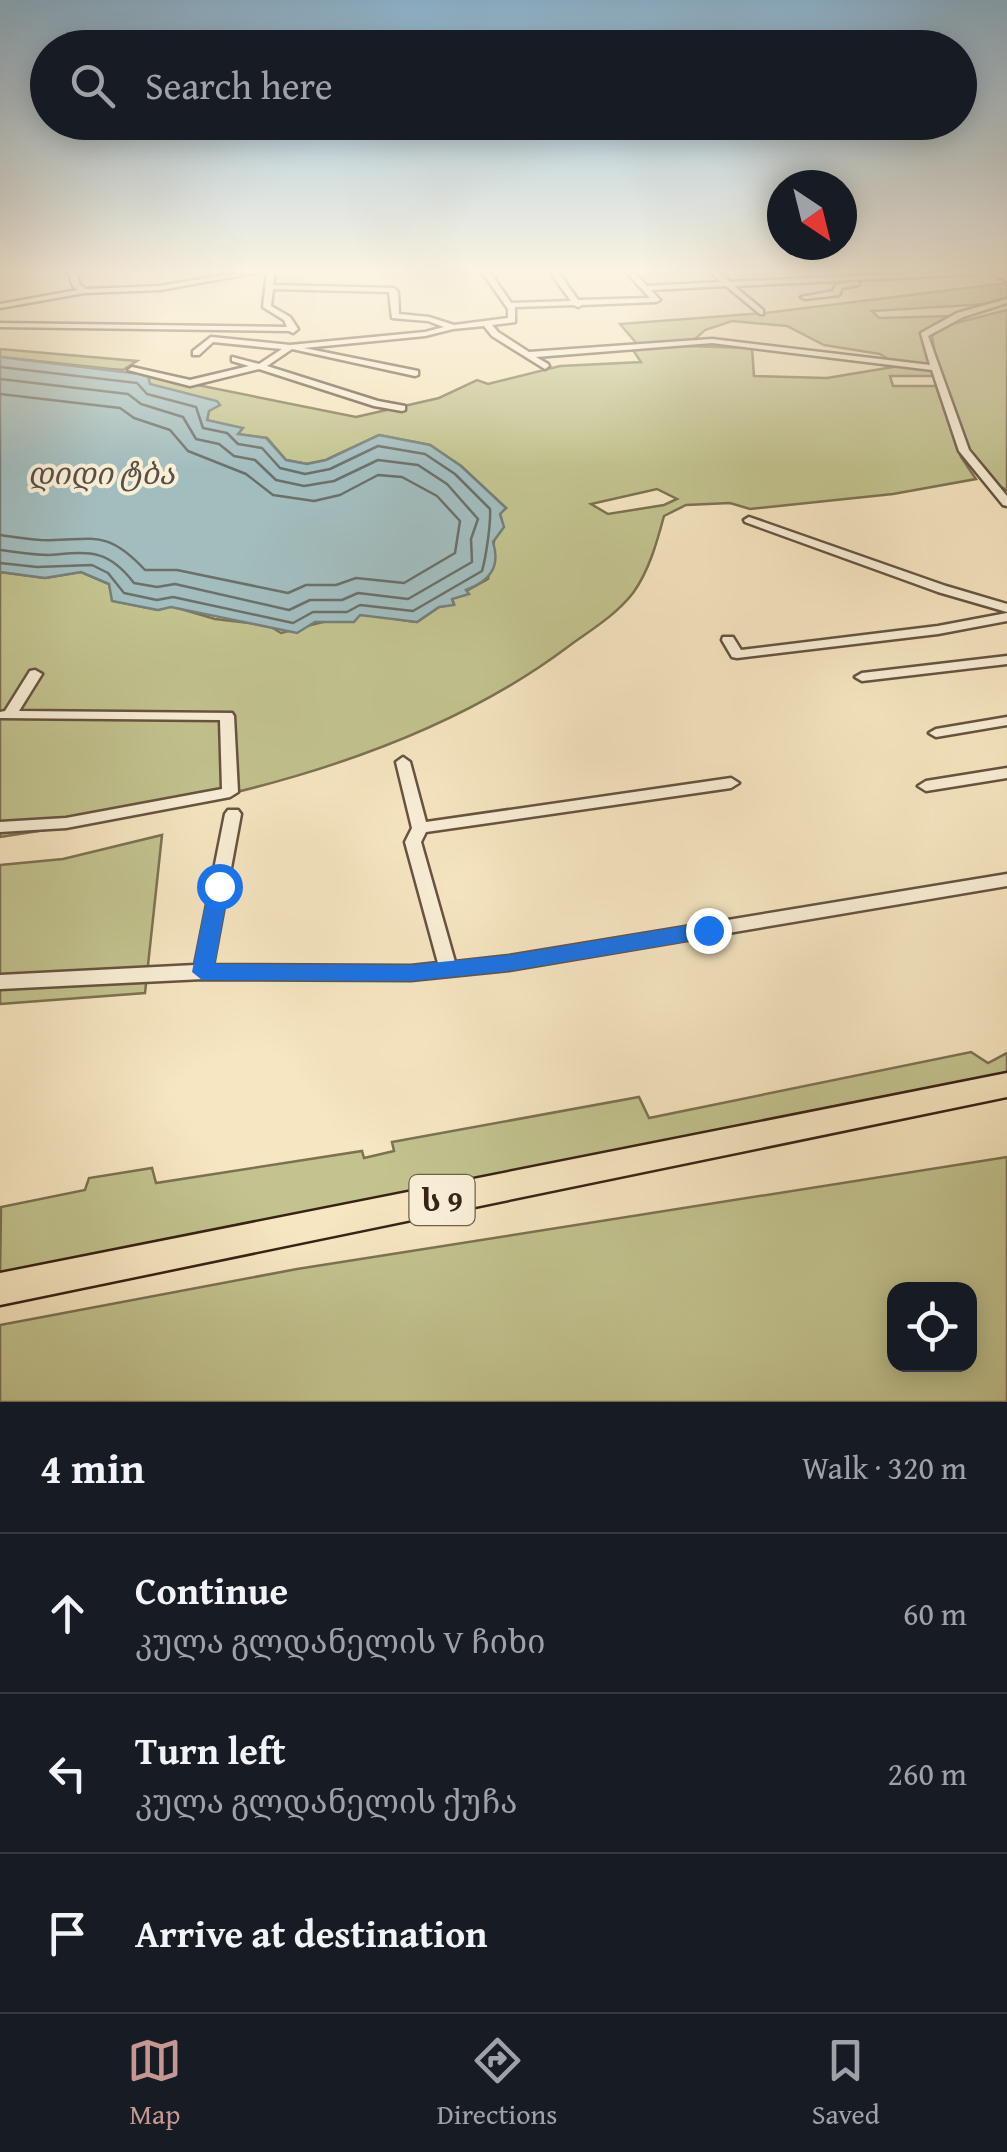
<!DOCTYPE html>
<html lang="en">
<head>
<meta charset="utf-8">
<style>
	:root { --surface:#171b24; --page:#20242c; --text:#f1f3f6; --muted:#9ea1a6; --line:#363941; --accent:#c59692 }
	body { margin:0; font-family:"Gentium Book Plus","Noto Serif Georgian",serif; background:var(--page); color:var(--text) }
	.controls { position:absolute; right:30px; bottom:30px; display:grid; overflow:hidden; border-radius:20px; box-shadow:0 5px 25px #0003 }
	.controls button { width:90px; height:90px; display:grid; place-items:center; padding:0; border:0; border-bottom:2px solid var(--line); background:var(--surface); color:var(--text); font:50px sans-serif }
	.compass { position:absolute; left:767px; top:170px; width:90px; height:90px; border-radius:50%; background:var(--surface); box-shadow:0 5px 25px #0003; rotate:145deg }
	.stop { position:absolute; width:30px; height:30px; margin:-22px; border:8px solid #1a73e8; border-radius:50%; background:#fff }
	.stop.end { background:#1a73e8; border-color:#fff; box-shadow:0 2px 10px #0008 }
	.list { margin:0; padding:0; list-style:none }
	h2 { display:flex; justify-content:space-between; align-items:center; height:130px; margin:0; padding:0 40px; font-size:42px }
	h2 small { font-size:32px; font-weight:400; color:var(--muted) }
	.list li { display:grid; grid-template-columns:65px 1fr auto; gap:30px; align-items:center; box-sizing:border-box; height:160px; padding:0 40px; border-top:2px solid var(--line) }
	.list b { display:block; font-size:38px; white-space:nowrap }
	.list p { margin:0; font-size:32px; white-space:nowrap; color:var(--muted) }
	.list em { font-size:32px; font-style:normal; color:var(--muted) }
	.icon { flex:none; width:55px; height:55px; fill:none; stroke:currentColor; stroke-width:2; stroke-linecap:round; stroke-linejoin:round }
	.map { position:relative; flex:none; width:1007px; height:1402px; overflow:hidden }
	.search { position:absolute; background:var(--surface); box-shadow:0 5px 25px #0003; left:30px; right:30px; top:30px; height:110px; display:flex; align-items:center; gap:25px; box-sizing:border-box; padding:0 35px; border-radius:55px; color:var(--muted); font-size:38px }
	.sheet { height:610px; background:var(--surface) }
	nav { display:flex; justify-content:space-around; align-items:center; box-sizing:border-box; height:140px; border-top:2px solid var(--line); background:var(--surface); font-size:28px; color:var(--muted) }
	nav a { display:grid; justify-items:center; gap:5px }
	nav .on { color:var(--accent) }
	.map>svg:first-child { display:block }
	.green { fill:#c2c38f; stroke:#7c7252; stroke-width:2.5; fill-rule:evenodd }
	.water { fill:#a2bdbe; stroke:#777f7a; stroke-width:2.5 }
	.lines { fill:none; stroke-linecap:round; stroke-linejoin:round }
	.shore { stroke:#6c706a; stroke-width:2.5 }
	.minor-casing { stroke:#675340; stroke-width:5 }
	.major-casing { stroke:#372215; stroke-width:4 }
	.highway-casing { stroke:#372215; stroke-width:5 }
	.minor { fill:#f9efd7; fill-rule:evenodd }
	.major { fill:#f6e6c1; fill-rule:evenodd }
	.highway { fill:#f6e6c1; fill-rule:evenodd }
	.route { fill:#1a73e8 }
	.labels { text-anchor:middle; dominant-baseline:central; stroke-width:8; stroke-linejoin:round; paint-order:stroke }
	.far-water-label { font-size:30px; font-style:italic; fill:#575048; stroke:#f9efd7 }
	.shield { fill:#f9efd7; stroke:#71604f; stroke-width:2.5 }
	.shield-label { font-size:30px; font-weight:bold; fill:#372215 }
</style>
</head>
<body>
<div class="map">
<svg width="1007" height="1402" viewBox="0 0 1007 1402">
	<rect width="100%" height="100%" fill="#f6e6c1"/>
	<filter id="stains"><feTurbulence type="fractalNoise" baseFrequency=".002" numOctaves="4"/><feColorMatrix values="0 0 0 0 .2 0 0 0 0 .09 0 0 0 0 .02 0 0 0 .5 -.17"/></filter>
	<radialGradient id="worn" r=".72"><stop offset=".6" stop-color="#630" stop-opacity="0"/><stop offset="1" stop-color="#630" stop-opacity=".3"/></radialGradient>
	<g class="green">
		<path d="M 1007,283 L 1007,298 L 988,304 L 872,311 L 879,318 L 953,316 L 922,333 L 934,376 L 890,376 L 893,386 L 936,386 L 961,457 L 976,479 L 893,494 L 750,509 L 730,503 L 686,505 L 664,516 C 657,542 649,571 633,593 C 616,615 591,630 569,646 C 410,766 193,808 0,837 L 0,572 L 45,578 L 81,572 L 109,584 L 113,601 L 158,610 L 171,606 L 215,619 L 268,625 L 281,633 C 308,626 333,618 360,615 C 379,613 398,621 417,622 L 439,607 L 454,604 L 452,599 L 488,579 L 495,535 L 503,527 L 500,513 L 506,508 L 461,466 L 430,445 L 379,435 L 326,460 L 307,464 L 286,460 L 267,438 L 236,434 L 207,420 L 209,411 L 149,384 L 148,375 L 356,417 L 439,398 L 477,380 L 488,384 L 560,366 L 641,362 L 631,347 L 638,345 L 620,324 L 765,313 ZM 732,321 L 787,326 L 824,345 L 880,354 L 899,366 L 827,378 L 754,376 L 752,348 L 687,346 L 705,330 ZM 657,489 L 677,499 L 664,505 L 608,514 L 591,504 Z"/>
		<path d="M 1007,310 L 1007,490 C 964,473 938,379 932,335 L 952,324 Z"/>
		<path d="M 0,349 L 137,361 L 123,370 L 111,369 L 0,357 Z"/>
		<path d="M 162,835 L 145,993 L 0,1004 L 0,865 L 63,859 Z"/>
		<path d="M 971,1052 L 988,1063 L 1007,1053 L 1007,1075 L 0,1276 L 1,1207 L 85,1190 L 89,1178 L 152,1168 L 156,1183 L 362,1151 L 364,1158 L 394,1151 L 392,1142 L 639,1097 L 649,1118 Z"/>
		<path d="M 1007,1157 L 1007,1402 L 0,1402 L 0,1325 L 297,1269 ZM 894,1290 L 970,1290 L 970,1364 L 894,1364 Z"/>
	</g>
	<path class="water" d="M 0,357 L 148,375 L 150,384 L 217,401 L 220,405 L 209,411 L 207,420 L 243,428 L 238,434 L 266,438 L 286,460 L 307,464 L 326,460 L 379,435 L 430,445 L 461,466 L 506,508 L 500,514 L 504,527 L 493,542 C 501,568 489,581 466,590 L 469,594 L 452,599 L 454,605 L 439,607 L 417,622 L 360,615 L 354,622 L 315,622 L 297,633 L 171,607 L 158,610 L 112,601 L 109,584 L 81,572 L 45,578 L 0,572 Z"/>
	<g class="lines">
		<g class="shore">
			<path d="M 0,367 L 137,383 L 147,394 L 196,407 L 203,428 L 227,433 L 238,444 L 262,448 L 280,468 L 305,474 L 330,469 L 378,446 L 425,454 L 455,474 L 490,509 C 491,523 486,557 482,571 L 413,611 L 360,605 L 347,612 L 313,612 L 293,623 L 173,597 L 157,600 L 124,593 L 108,573 L 92,565 L 37,567 L 0,563"/>
			<path d="M 0,379 L 128,394 L 141,404 L 183,417 L 196,439 L 219,444 L 234,456 L 255,460 L 276,480 L 304,486 L 334,481 L 378,460 L 418,465 L 447,484 L 478,519 L 471,539 L 472,562 L 408,599 L 358,593 L 342,600 L 310,600 L 289,610 L 175,584 L 157,587 L 134,583 C 107,548 89,552 49,555 C 33,555 16,552 0,550"/>
			<path d="M 0,394 L 120,408 L 134,418 L 170,430 L 188,451 L 246,474 L 273,495 L 314,501 L 340,495 L 378,475 L 402,477 L 437,496 L 460,521 L 455,553 L 404,583 L 356,578 L 336,585 L 306,585 L 288,593 L 177,570 L 145,570 C 104,526 91,542 41,540 C 27,539 14,537 0,535"/>
		</g>
		<defs>
			<g id="minor">
				<path d="M 68,272 L 76,272 L 80,285 L 86,289 L 160,286 L 243,272 L 260,272 L 160,290 L 84,293 L 0,308 L 0,304 L 78,290 L 73,286 Z"/>
				<path d="M 267,272 L 275,272 L 273,285 L 394,288 L 398,292 L 399,314 L 429,317 L 454,325 L 508,318 L 508,309 L 482,272 L 490,272 L 511,303 L 571,301 L 550,272 L 558,272 L 578,300 L 650,298 L 626,272 L 634,272 L 647,286 L 721,282 L 710,272 L 718,272 L 730,282 L 934,272 L 982,272 L 978,274 L 734,286 L 763,310 L 763,314 L 760,314 L 726,286 L 651,290 L 660,300 L 656,302 L 582,305 L 578,307 L 574,305 L 515,307 L 515,322 L 492,325 L 498,332 L 529,352 L 712,339 L 930,365 L 921,333 L 957,313 L 1007,299 L 1007,303 L 963,317 L 928,336 L 969,450 L 1007,496 L 1007,506 L 1003,505 L 959,451 L 932,370 L 712,343 L 536,357 L 548,364 L 549,366 L 545,369 L 492,336 L 484,326 L 453,329 L 425,336 L 304,348 L 418,371 L 418,375 L 415,376 L 292,349 L 267,366 L 378,401 L 405,406 L 405,410 L 402,411 L 374,406 L 259,369 L 190,386 L 128,370 L 132,367 L 190,380 L 249,366 L 232,361 L 232,357 L 259,364 L 282,349 L 213,342 L 199,355 L 193,355 L 193,351 L 211,337 L 290,345 L 425,332 L 444,327 L 428,321 L 392,318 L 389,292 L 273,289 L 271,306 L 290,317 L 298,329 L 293,333 L 289,331 L 0,327 L 0,323 L 287,327 L 284,320 L 263,307 Z"/>
				<path d="M 855,281 L 859,283 L 858,285 L 842,288 L 839,295 L 805,299 L 801,297 L 833,291 L 836,285 Z"/>
				<path d="M 749,517 L 946,586 L 1007,604 L 1007,612 L 938,592 L 745,522 L 744,520 Z"/>
				<path d="M 1007,613 L 1007,621 L 938,634 L 737,658 L 732,657 L 722,640 L 723,637 L 733,637 L 741,650 L 938,626 Z"/>
				<path d="M 1007,656 L 1007,664 L 862,681 L 855,677 L 862,673 Z"/>
				<path d="M 35,670 L 42,674 L 19,711 L 232,713 L 234,716 L 238,792 L 230,797 L 66,828 L 0,832 L 0,822 L 66,818 L 222,789 L 220,720 L 0,718 L 0,712 L 5,711 L 30,671 Z"/>
				<path d="M 1007,717 L 1007,725 L 936,737 L 929,733 L 936,729 Z"/>
				<path d="M 403,757 L 410,762 L 426,822 L 731,778 L 739,783 L 731,788 L 426,832 L 421,842 L 455,962 L 509,956 L 1007,874 L 1007,886 L 509,970 L 411,980 L 203,979 L 0,989 L 0,975 L 195,965 L 225,814 L 228,810 L 238,810 L 241,814 L 213,965 L 411,966 L 438,963 L 405,842 L 412,828 L 396,762 Z"/>
				<path d="M 1007,768 L 1007,778 L 926,791 L 918,786 L 926,781 Z"/>
			</g>
			<path id="major" d="M 990,272 L 1007,274 L 1007,281 L 992,274 Z"/>
			<path id="highway" d="M 1007,1073 L 1007,1097 L 0,1305 L 0,1273 Z"/>
		</defs>
		<use href="#minor" class="minor-casing"/>
		<use href="#major" class="major-casing"/>
		<use href="#highway" class="highway-casing"/>
		<use href="#minor" class="minor"/>
		<use href="#major" class="major"/>
		<use href="#highway" class="highway"/>
	</g>
	<linearGradient id="sky" x2="0" y2="1"><stop stop-color="#8cb8d7"/><stop offset="0.58" stop-color="#fbf4e3"/><stop offset="1" stop-color="#fbf4e3" stop-opacity="0"/></linearGradient>
	<rect width="1007" height="468" fill="url(#sky)"/>
	<path class="route" d="M 219,879 L 229,886 L 215,964 L 411,965 L 509,955 L 708,922 L 718,930 L 708,938 L 509,971 L 411,981 L 202,980 L 192,972 L 209,886 Z"/>
	<g class="labels">
		<g class="far-water-label">
			<text x="101" y="473">დიდი ტბა</text>
		</g>
		<rect class="shield" x="409.5" y="1175" width="65" height="50" rx="8"/>
		<g class="shield-label">
			<text x="442" y="1200">ს 9</text>
		</g>
	</g>
	<rect width="100%" height="100%" filter="url(#stains)"/>
	<rect width="100%" height="100%" fill="url(#worn)"/>
</svg>
<div class="controls">
<button><svg class="icon" aria-label="locate" viewBox="0 0 24 24"><circle cx="12" cy="12" r="6"/><path d="M12 2v4M12 18v4M2 12h4M18 12h4"/></svg></button>
</div>
<svg class="compass" viewBox="-18 -18 36 36"><path d="M0-13l5 13h-10z" fill="#e53935"/><path d="M0 13l5-13h-10z" fill="#9ea1a6"/></svg>
<div class="stop" style="left:219px;top:886px"></div>
<div class="stop end" style="left:708px;top:930px"></div>
<div class="search"><svg class="icon" aria-label="search" viewBox="0 0 24 24"><circle cx="10" cy="10" r="6"/><path d="M15 15l6 6"/></svg>Search here</div>
</div>
<section class="sheet">
<h2>4 min<small>Walk · 320 m</small></h2>
<ul class="list">
<li><svg class="icon" aria-label="ahead" viewBox="0 0 24 24"><path d="M12 20V5M6 11l6-6 6 6"/></svg><div><b>Continue</b><p>კულა გლდანელის V ჩიხი</p></div><em>60 m</em></li>
<li><svg class="icon" aria-label="left" viewBox="0 0 24 24"><path d="M17 20v-9H6M10 6l-5 5 5 5"/></svg><div><b>Turn left</b><p>კულა გლდანელის ქუჩა</p></div><em>260 m</em></li>
<li><svg class="icon" aria-label="arrive" viewBox="0 0 24 24"><path d="M6 21V4h12l-3 4 3 4H6"/></svg><div><b>Arrive at destination</b></div></li>
</ul>
</section>
<nav>
<a class="on"><svg class="icon" aria-label="map" viewBox="0 0 24 24"><path d="M3 6l6-2 6 2 6-2v14l-6 2-6-2-6 2zM9 4v14M15 6v14"/></svg>Map</a>
<a><svg class="icon" aria-label="directions" viewBox="0 0 24 24"><path d="M12 3l9 9-9 9-9-9zM9 14v-3h6M13 9l2 2-2 2"/></svg>Directions</a>
<a><svg class="icon" aria-label="saved" viewBox="0 0 24 24"><path d="M7 4h10v16l-5-4-5 4z"/></svg>Saved</a>
</nav>
</body>
</html>
